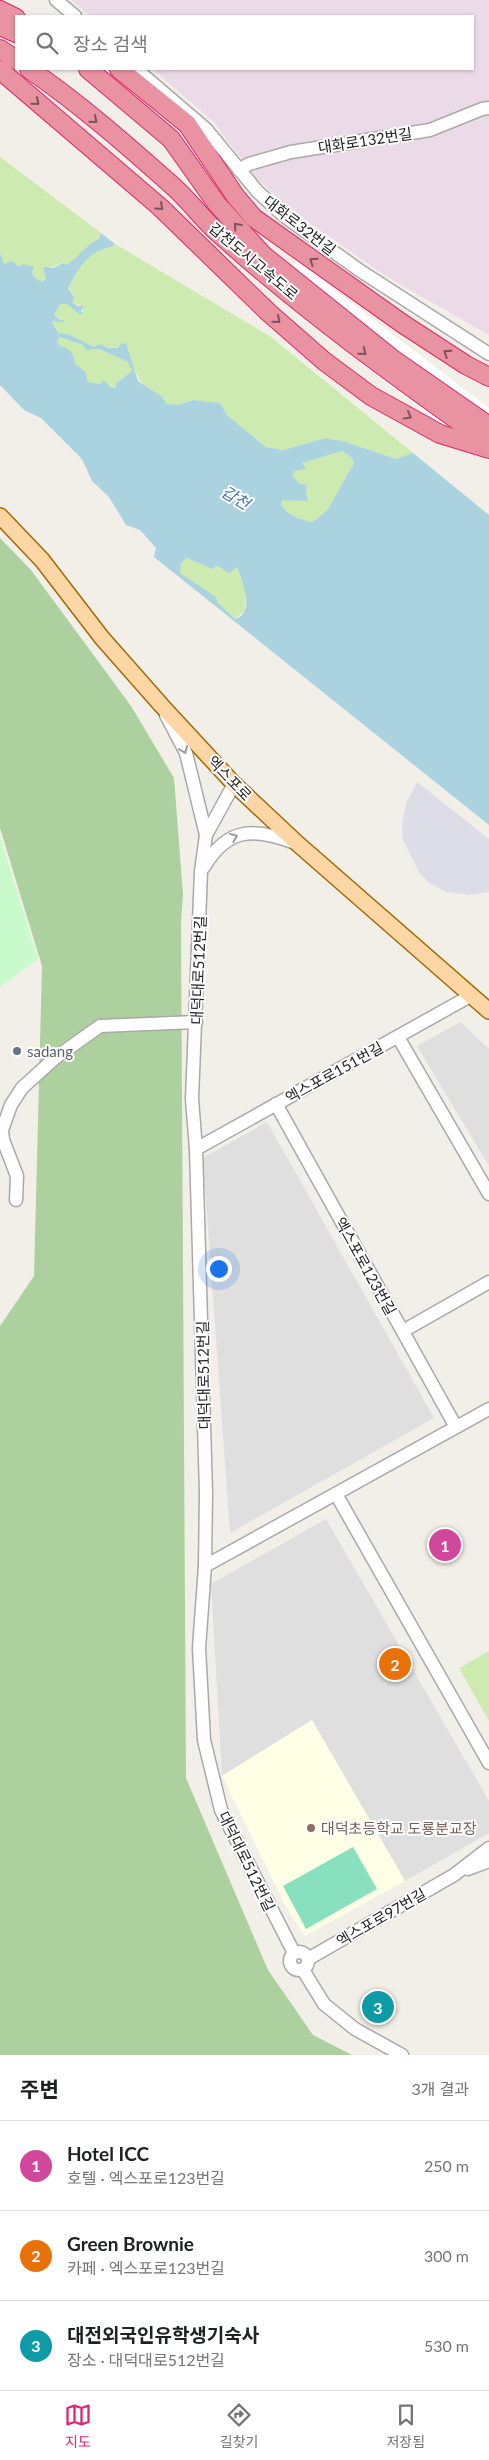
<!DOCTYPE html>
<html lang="ko">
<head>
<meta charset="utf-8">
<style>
	:root { --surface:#fff; --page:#f2f2f2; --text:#202124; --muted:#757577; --line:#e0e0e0; --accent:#db2777 }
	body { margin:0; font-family:Lato,"Noto Sans KR",sans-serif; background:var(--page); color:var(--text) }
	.you { position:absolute; left:218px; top:1268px; width:18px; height:18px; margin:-12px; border:4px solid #fff; border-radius:50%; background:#1a73e8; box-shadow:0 0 0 8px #1a73e833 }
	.badge { display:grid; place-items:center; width:32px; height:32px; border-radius:50%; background:var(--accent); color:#fff; font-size:16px; font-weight:700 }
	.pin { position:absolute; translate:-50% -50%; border:2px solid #fff; box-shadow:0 1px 5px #0006 }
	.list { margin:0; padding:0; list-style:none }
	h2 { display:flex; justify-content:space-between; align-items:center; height:65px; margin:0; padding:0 20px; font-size:21px }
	h2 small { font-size:16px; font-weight:400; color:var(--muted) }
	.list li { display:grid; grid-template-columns:32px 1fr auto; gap:15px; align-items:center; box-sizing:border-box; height:90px; padding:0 20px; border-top:1px solid var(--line) }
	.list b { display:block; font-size:19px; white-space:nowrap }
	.list p { margin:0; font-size:16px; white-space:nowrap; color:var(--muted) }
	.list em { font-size:16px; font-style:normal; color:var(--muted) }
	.icon { flex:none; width:28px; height:28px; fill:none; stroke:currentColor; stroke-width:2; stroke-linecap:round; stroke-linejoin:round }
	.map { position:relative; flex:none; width:489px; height:2055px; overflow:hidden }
	.search { position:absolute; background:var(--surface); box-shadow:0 1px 4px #0004; left:15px; right:15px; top:15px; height:55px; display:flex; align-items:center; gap:12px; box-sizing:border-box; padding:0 18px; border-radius:0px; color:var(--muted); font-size:19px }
	.sheet { height:335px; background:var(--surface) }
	nav { display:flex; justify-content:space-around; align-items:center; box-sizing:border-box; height:70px; border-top:1px solid var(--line); background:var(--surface); font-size:14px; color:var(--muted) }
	nav a { display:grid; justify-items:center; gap:2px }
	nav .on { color:var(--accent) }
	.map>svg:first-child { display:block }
	.residential { fill:#e0dfdf }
	.industrial { fill:#ebdbe8 }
	.education { fill:#ffffe5 }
	.grass { fill:#cdebb0 }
	.forest { fill:#add19e }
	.park { fill:#c8facc }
	.pitch { fill:#88e0be }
	.plaza { fill:#dddde8 }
	.water { fill:#aad3df; fill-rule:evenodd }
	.pier { fill:#fff }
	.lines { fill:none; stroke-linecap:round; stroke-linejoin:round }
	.minor-casing { stroke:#a9a9a9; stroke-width:15 }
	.major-casing { stroke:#a06b00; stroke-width:18 }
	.highway-casing { stroke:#dc2a67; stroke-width:20 }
	.minor { stroke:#fff; stroke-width:12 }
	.major { stroke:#fcd6a4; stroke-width:15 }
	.highway { stroke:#e892a2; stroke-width:18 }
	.oneway { stroke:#7b545c }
	.oneway2 { stroke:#9c9c9c }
	.worship-dot { fill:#6b7280; stroke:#fff; stroke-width:2 }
	.education-dot { fill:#8d6e63; stroke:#fff; stroke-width:2 }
	.labels { text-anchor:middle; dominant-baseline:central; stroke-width:4; stroke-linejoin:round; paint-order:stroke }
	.street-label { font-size:15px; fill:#222; stroke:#fff }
	.worship-label { font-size:15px; fill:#5b616d; stroke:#fff; text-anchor:start }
	.education-label { font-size:15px; fill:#785e54; stroke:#fff; text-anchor:start }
	.water-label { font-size:16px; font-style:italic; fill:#4a7aab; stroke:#fff }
</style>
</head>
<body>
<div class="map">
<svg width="489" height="2055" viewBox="0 0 489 2055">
	<rect width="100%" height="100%" fill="#f2efe9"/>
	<g class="residential">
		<path d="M 460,1022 L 489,1049 L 489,1166 L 417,1046 Z"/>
		<path d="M 267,1122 L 434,1418 L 230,1533 L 203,1158 Z"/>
		<path d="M 326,1519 L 489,1801 L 489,1833 L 405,1881 L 312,1720 L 222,1776 L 211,1584 Z"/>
	</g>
	<path class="industrial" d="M 71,0 L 489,0 L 489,335 L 384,275 L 287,207 L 255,177 L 213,121 L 152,69 L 473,69 L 473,16 L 90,16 Z"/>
	<path class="education" d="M 312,1720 L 405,1881 L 305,1936 L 287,1909 L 222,1776 Z"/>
	<g class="grass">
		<path d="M 0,157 L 101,233 L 99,239 C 84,246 79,257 66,265 L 63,263 L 43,270 L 46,278 L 42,282 L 35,278 L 32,273 L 34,267 L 4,264 L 0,252 Z"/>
		<path d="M 115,244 L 271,337 L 413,453 L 396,459 L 346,442 L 326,438 L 283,450 L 266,447 L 228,416 L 220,403 L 193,400 L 178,405 L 167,404 C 151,384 141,392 132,362 C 130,356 128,353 128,347 L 95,348 L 68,334 L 60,333 L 52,323 L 53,321 L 64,321 L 54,315 L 60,304 L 67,304 L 84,313 L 81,306 L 72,302 L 73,294 L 68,288 C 77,271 89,249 112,247 Z"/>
		<path d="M 60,337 L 83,345 L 86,350 L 99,349 L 128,362 L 132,371 L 116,383 L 115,388 L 88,382 C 83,365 65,356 57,340 Z"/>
		<path d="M 342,451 L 352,458 L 354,463 L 328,509 L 313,522 C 299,519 290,517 281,505 L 282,500 L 288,499 L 300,484 L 291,476 L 294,470 L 305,468 L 302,463 Z"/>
		<path d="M 187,558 L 212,569 L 216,566 L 223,570 L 236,566 L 246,591 L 245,610 L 235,619 L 180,573 L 181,563 Z"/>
		<path d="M 489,1651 L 489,1721 L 459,1668 Z"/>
	</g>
	<path class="forest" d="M 0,538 L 31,570 L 131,706 L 174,778 L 183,894 L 181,923 L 186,1778 L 268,1970 L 313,2035 L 352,2055 L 0,2055 L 0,1326 L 34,1276 L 42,966 L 0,828 Z"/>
	<path class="park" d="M 0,837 L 38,959 L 0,987 Z"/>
	<path class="pitch" d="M 353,1847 L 377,1889 L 306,1929 L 283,1886 Z"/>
	<path class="plaza" d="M 417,782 L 489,839 L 489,892 L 469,895 L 447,892 L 429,883 L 419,872 L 403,840 L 402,826 L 406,804 Z"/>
	<path class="water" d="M 101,233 L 115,244 L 112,247 C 89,249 77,271 68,288 L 74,297 L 72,302 L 78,306 L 84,306 L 81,311 L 84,314 L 79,314 L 67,304 L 60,304 L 54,315 L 61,320 L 65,320 L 63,322 L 53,321 L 52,323 L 59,333 L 68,334 L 94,347 L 99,344 L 108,348 L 118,348 L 121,344 L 126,343 L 138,381 L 161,396 L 167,404 L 178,405 L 193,400 L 220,403 L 228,416 L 266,447 L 283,450 L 326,438 L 346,442 L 396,459 L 413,453 L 489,515 L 489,825 L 154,557 L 156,548 L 140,530 L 126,525 L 109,497 L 92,481 L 82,459 L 41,418 L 24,410 L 0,385 L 0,252 L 4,264 L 12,261 L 18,266 L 24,264 L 34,267 L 32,273 L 35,278 L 42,282 L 46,278 L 43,270 L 45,267 L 53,268 L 63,263 L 66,265 C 79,257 84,246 99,239 ZM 60,337 L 83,345 L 86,350 L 99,349 L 128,362 L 132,371 L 116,383 L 115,388 L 110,387 L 104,380 L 100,384 L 88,382 L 85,372 L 75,363 C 74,354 69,347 60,346 L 57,340 ZM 342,451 L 352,458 L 354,463 L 328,509 L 313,522 C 299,519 290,517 281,505 L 282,500 L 308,501 L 306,493 L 307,485 L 300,484 L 292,476 L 294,471 L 306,469 L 302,463 ZM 187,558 L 212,569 L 217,566 L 229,573 L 237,567 C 242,581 256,612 235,619 L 218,603 L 216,597 L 180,573 L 181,563 Z"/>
	<path class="pier" d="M 297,261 L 489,408 L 489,461 L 311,325 L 275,292 Z"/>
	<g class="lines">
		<defs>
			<g id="minor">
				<path d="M 56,0 L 75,16"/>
				<path d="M 136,69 L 206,129 L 257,191 L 284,216 L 359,270 L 489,354"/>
				<path d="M 239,170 L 249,164 L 291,152 L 430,130 L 482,109 L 489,108"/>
				<path d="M 166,715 L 186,753 L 206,835"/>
				<path d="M 234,784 L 206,835 L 201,871 L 192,1099 L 196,1149 L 206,1493 L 205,1566 L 199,1648 L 204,1740 L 221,1810 L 294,1953"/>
				<path d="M 204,867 C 228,826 255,828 295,843"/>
				<path d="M 398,1037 L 489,1194"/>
				<path d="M 276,1104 L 456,1427"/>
				<path d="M 196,1149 L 472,995"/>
				<path d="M 16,1200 L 17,1176 L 3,1140 L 2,1130 L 11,1105 L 22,1088 L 55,1058 L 100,1026 L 196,1022"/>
				<path d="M 403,1331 L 489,1282"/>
				<path d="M 336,1494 L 489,1763"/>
				<path d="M 205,1566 L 489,1409"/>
				<path d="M 468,1869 L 489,1861"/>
				<circle cx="299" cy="1961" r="9"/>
				<path d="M 308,1959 L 454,1875 L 489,1848"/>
				<path d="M 303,1970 L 324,2004 L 355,2029 L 402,2055"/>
			</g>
			<path id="major" d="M 0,516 L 42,560 L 102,638 L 162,706 L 234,784 L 298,844 L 489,1011"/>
			<g id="highway">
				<path d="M 0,10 L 16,18"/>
				<path d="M 0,26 L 16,33"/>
				<path d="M 0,49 L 16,60"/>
				<path d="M 29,69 C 79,103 129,147 175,188 C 190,202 202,218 217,232 C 302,309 396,377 489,443"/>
				<path d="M 88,69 L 171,139 L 217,204 L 263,255 L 394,360 L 489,426"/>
				<path d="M 119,69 L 187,124 L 236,197 L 254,218 L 403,324 L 466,365 L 489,377"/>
				<path d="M 0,70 L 160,207 L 268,312 L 324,361 L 371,396 L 440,434 L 489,449"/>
			</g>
		</defs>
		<use href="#minor" class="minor-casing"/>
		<use href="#major" class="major-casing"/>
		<use href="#highway" class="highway-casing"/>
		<use href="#minor" class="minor"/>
		<use href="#major" class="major"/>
		<use href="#highway" class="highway"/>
	</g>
	<defs><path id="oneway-chevron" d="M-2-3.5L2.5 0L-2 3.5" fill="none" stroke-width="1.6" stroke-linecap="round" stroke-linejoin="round" transform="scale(1.25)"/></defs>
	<g class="oneway">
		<use href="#oneway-chevron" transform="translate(36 102) rotate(40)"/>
		<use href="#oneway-chevron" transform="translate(94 120) rotate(41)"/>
		<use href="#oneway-chevron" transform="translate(160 207) rotate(42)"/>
		<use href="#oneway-chevron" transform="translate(237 226) rotate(-132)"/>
		<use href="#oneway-chevron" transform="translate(313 261) rotate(-145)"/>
		<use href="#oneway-chevron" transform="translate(277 320) rotate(41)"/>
		<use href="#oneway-chevron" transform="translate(363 352) rotate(39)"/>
		<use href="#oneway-chevron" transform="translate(447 353) rotate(-147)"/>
		<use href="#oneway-chevron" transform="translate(408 416) rotate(29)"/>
	</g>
	<g class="oneway2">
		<use href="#oneway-chevron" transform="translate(184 750) rotate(67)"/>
		<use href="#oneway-chevron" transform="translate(234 837) rotate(-22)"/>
	</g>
	<circle class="worship-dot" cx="17" cy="1051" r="5"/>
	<circle class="education-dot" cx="311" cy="1828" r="5"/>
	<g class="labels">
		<g class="street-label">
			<text transform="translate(365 140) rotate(-9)">대화로132번길</text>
			<text transform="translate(300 225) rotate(38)">대화로32번길</text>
			<text transform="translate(254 261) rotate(40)">갑천도시고속도로</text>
			<text transform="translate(230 778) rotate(46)">엑스포로</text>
			<text transform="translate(198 970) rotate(-88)">대덕대로512번길</text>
			<text transform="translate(334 1072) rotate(-29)">엑스포로151번길</text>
			<text transform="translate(366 1266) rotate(61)">엑스포로123번길</text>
			<text transform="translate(203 1375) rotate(-91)">대덕대로512번길</text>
			<text transform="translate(247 1861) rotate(64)">대덕대로512번길</text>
			<text transform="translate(381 1917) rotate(-30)">엑스포로97번길</text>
		</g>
		<g class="worship-label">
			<text x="27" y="1051">sadang</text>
		</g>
		<g class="education-label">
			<text x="321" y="1828">대덕초등학교 도룡분교장</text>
		</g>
		<g class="water-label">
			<text transform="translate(236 497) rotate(31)">갑천</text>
		</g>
	</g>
</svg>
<div class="you"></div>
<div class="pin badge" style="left:445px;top:1545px;background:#d1479c">1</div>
<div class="pin badge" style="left:395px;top:1664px;background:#e8710a">2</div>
<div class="pin badge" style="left:378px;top:2007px;background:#0f9aa8">3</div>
<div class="search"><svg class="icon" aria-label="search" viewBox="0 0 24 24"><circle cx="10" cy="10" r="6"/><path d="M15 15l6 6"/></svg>장소 검색</div>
</div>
<section class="sheet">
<h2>주변<small>3개 결과</small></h2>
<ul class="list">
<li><span class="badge" style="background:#d1479c">1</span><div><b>Hotel ICC</b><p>호텔 · 엑스포로123번길</p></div><em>250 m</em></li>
<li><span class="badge" style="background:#e8710a">2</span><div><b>Green Brownie</b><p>카페 · 엑스포로123번길</p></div><em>300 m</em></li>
<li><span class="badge" style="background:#0f9aa8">3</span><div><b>대전외국인유학생기숙사</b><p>장소 · 대덕대로512번길</p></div><em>530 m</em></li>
</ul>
</section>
<nav>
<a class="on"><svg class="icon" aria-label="map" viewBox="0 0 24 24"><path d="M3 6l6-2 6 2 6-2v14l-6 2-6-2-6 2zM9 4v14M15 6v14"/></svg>지도</a>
<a><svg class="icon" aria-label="directions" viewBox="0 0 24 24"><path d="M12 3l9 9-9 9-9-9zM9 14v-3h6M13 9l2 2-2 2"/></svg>길찾기</a>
<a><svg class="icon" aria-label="saved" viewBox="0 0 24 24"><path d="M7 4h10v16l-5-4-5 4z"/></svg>저장됨</a>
</nav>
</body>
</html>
